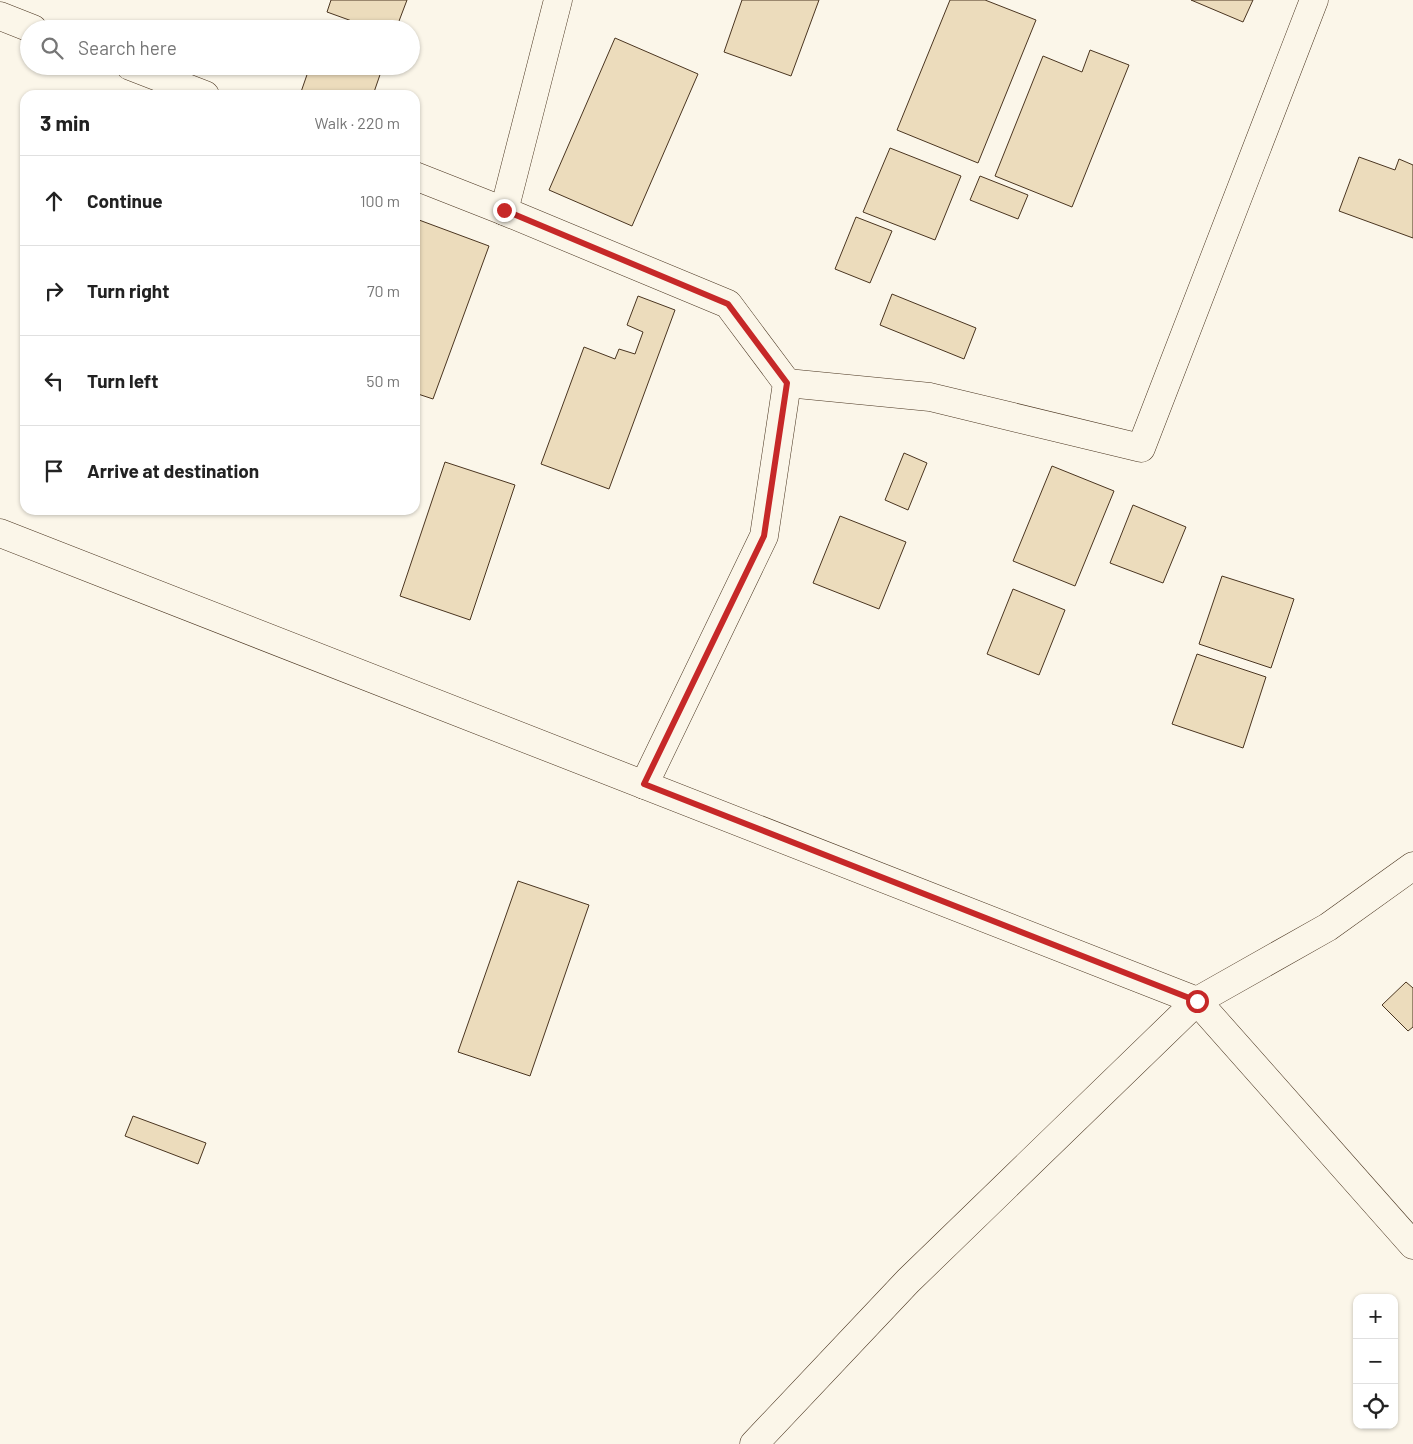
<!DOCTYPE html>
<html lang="en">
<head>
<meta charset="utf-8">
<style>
	:root { --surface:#fff; --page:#f6f6f6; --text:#222; --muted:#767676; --line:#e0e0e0 }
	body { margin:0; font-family:Barlow,sans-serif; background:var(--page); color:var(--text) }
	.controls { position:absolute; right:15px; bottom:15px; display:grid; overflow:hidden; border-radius:10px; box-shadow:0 1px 4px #0004 }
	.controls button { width:45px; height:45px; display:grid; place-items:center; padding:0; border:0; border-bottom:1px solid var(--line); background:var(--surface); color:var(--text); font:25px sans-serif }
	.stop { position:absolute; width:15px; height:15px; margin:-11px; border:4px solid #c62828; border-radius:50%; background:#fff }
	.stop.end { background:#c62828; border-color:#fff; box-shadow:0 1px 5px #0008 }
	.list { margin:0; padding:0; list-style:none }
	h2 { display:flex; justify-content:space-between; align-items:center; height:65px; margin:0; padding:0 20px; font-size:21px }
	h2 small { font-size:16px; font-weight:400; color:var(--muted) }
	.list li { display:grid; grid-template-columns:32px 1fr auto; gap:15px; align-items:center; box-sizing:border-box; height:90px; padding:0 20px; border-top:1px solid var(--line) }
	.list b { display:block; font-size:19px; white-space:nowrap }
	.list em { font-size:16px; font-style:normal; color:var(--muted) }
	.icon { flex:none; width:28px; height:28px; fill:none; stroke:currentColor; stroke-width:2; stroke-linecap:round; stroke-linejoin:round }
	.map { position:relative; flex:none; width:1413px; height:1444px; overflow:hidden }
	.search { position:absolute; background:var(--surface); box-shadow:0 1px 4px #0004; left:20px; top:20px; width:400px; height:55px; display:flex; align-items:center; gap:12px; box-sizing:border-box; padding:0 18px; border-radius:28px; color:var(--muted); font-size:19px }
	.panel { position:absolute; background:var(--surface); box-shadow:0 1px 4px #0004; left:20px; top:90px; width:400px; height:425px; border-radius:15px }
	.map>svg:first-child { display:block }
	.building { fill:#ecdcbc; stroke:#4a3520 }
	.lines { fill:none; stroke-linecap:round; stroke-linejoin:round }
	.minor-casing { stroke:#4a3520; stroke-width:29 }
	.minor { stroke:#fbf6e9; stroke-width:28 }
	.route { stroke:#c62828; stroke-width:6 }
</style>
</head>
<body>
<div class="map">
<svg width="1413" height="1444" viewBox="0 0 1413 1444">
	<rect width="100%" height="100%" fill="#fbf6e9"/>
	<g class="building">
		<path d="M 331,0 L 407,0 L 396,29 L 374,29 L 327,12 Z"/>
		<path d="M 742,0 L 819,0 L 791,76 L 724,52 Z"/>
		<path d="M 950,0 L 985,0 L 1036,20 L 978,163 L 897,130 Z"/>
		<path d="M 1191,0 L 1253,0 L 1243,22 Z"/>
		<path d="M 326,23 L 342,29 L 324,29 Z"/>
		<path d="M 615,38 L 698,74 L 632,226 L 549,190 Z"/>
		<path d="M 1090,50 L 1129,65 L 1072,207 L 995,176 L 1043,56 L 1082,72 Z"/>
		<path d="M 310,66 L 383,66 L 373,95 L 308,95 L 301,92 Z"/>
		<path d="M 890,148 L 961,176 L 935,240 L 863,212 Z"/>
		<path d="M 1359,157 L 1395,170 L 1399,159 L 1413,165 L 1413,238 L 1339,211 Z"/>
		<path d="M 980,176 L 1028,195 L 1018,219 L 970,200 Z"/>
		<path d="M 856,217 L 892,231 L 870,283 L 835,269 Z"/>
		<path d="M 419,220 L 489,246 L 433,399 L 415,393 L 415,229 Z"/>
		<path d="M 892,294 L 976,328 L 964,359 L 880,325 Z"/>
		<path d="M 638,296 L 675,310 L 609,489 L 541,464 L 584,347 L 615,359 L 619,349 L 635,354 L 643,332 L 627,325 Z"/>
		<path d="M 904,453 L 927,463 L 908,510 L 885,500 Z"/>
		<path d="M 445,462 L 515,485 L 470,620 L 400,596 Z"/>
		<path d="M 1052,466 L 1114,491 L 1075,586 L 1013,561 Z"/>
		<path d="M 1133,505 L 1186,527 L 1163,583 L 1110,563 Z"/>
		<path d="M 840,516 L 906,542 L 879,609 L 813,583 Z"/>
		<path d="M 1222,576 L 1294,599 L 1271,668 L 1199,644 Z"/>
		<path d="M 1013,589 L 1065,610 L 1039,675 L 987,654 Z"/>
		<path d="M 1197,654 L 1266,677 L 1243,748 L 1172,724 Z"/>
		<path d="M 518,881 L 589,905 L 530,1076 L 458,1052 Z"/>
		<path d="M 1406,982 L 1413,988 L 1413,1027 L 1408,1031 L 1382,1005 Z"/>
		<path d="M 133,1116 L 206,1143 L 198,1164 L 125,1136 Z"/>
	</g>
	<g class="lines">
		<defs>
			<g id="minor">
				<path d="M 558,0 L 504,211 L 728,304 L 787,383 L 764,536 L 644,785"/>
				<path d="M 0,16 L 33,29"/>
				<path d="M 130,66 L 205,95"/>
				<path d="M 415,176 L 504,211"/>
				<path d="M 787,383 L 930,397 L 1141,448 L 1314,0"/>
				<path d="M 0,533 L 1197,1001 L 1413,1245"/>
				<path d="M 754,1444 L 908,1281 L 1197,1001 L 1328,927 L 1413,866"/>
			</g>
		</defs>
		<use href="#minor" class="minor-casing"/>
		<use href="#minor" class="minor"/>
	</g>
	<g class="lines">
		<path class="route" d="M 504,210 L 728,304 L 787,383 L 764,536 L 644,784 L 1197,1001"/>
	</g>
</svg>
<div class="controls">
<button>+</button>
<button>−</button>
<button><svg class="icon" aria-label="locate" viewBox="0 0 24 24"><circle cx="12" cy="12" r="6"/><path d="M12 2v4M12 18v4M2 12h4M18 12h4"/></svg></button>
</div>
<div class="stop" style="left:1197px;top:1001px"></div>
<div class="stop end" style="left:504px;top:210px"></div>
<div class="search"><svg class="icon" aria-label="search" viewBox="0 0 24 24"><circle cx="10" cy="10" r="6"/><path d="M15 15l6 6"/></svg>Search here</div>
<section class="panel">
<h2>3 min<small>Walk · 220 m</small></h2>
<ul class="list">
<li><svg class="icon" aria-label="ahead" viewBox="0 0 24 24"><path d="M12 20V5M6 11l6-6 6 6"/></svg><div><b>Continue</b></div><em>100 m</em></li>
<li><svg class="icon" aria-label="right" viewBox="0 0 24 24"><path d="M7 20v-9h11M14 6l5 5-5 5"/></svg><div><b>Turn right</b></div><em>70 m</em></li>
<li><svg class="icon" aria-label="left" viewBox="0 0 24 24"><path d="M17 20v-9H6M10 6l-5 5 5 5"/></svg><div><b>Turn left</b></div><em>50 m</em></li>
<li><svg class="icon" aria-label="arrive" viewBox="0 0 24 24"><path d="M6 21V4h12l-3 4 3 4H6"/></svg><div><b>Arrive at destination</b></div></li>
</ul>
</section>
</div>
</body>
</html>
